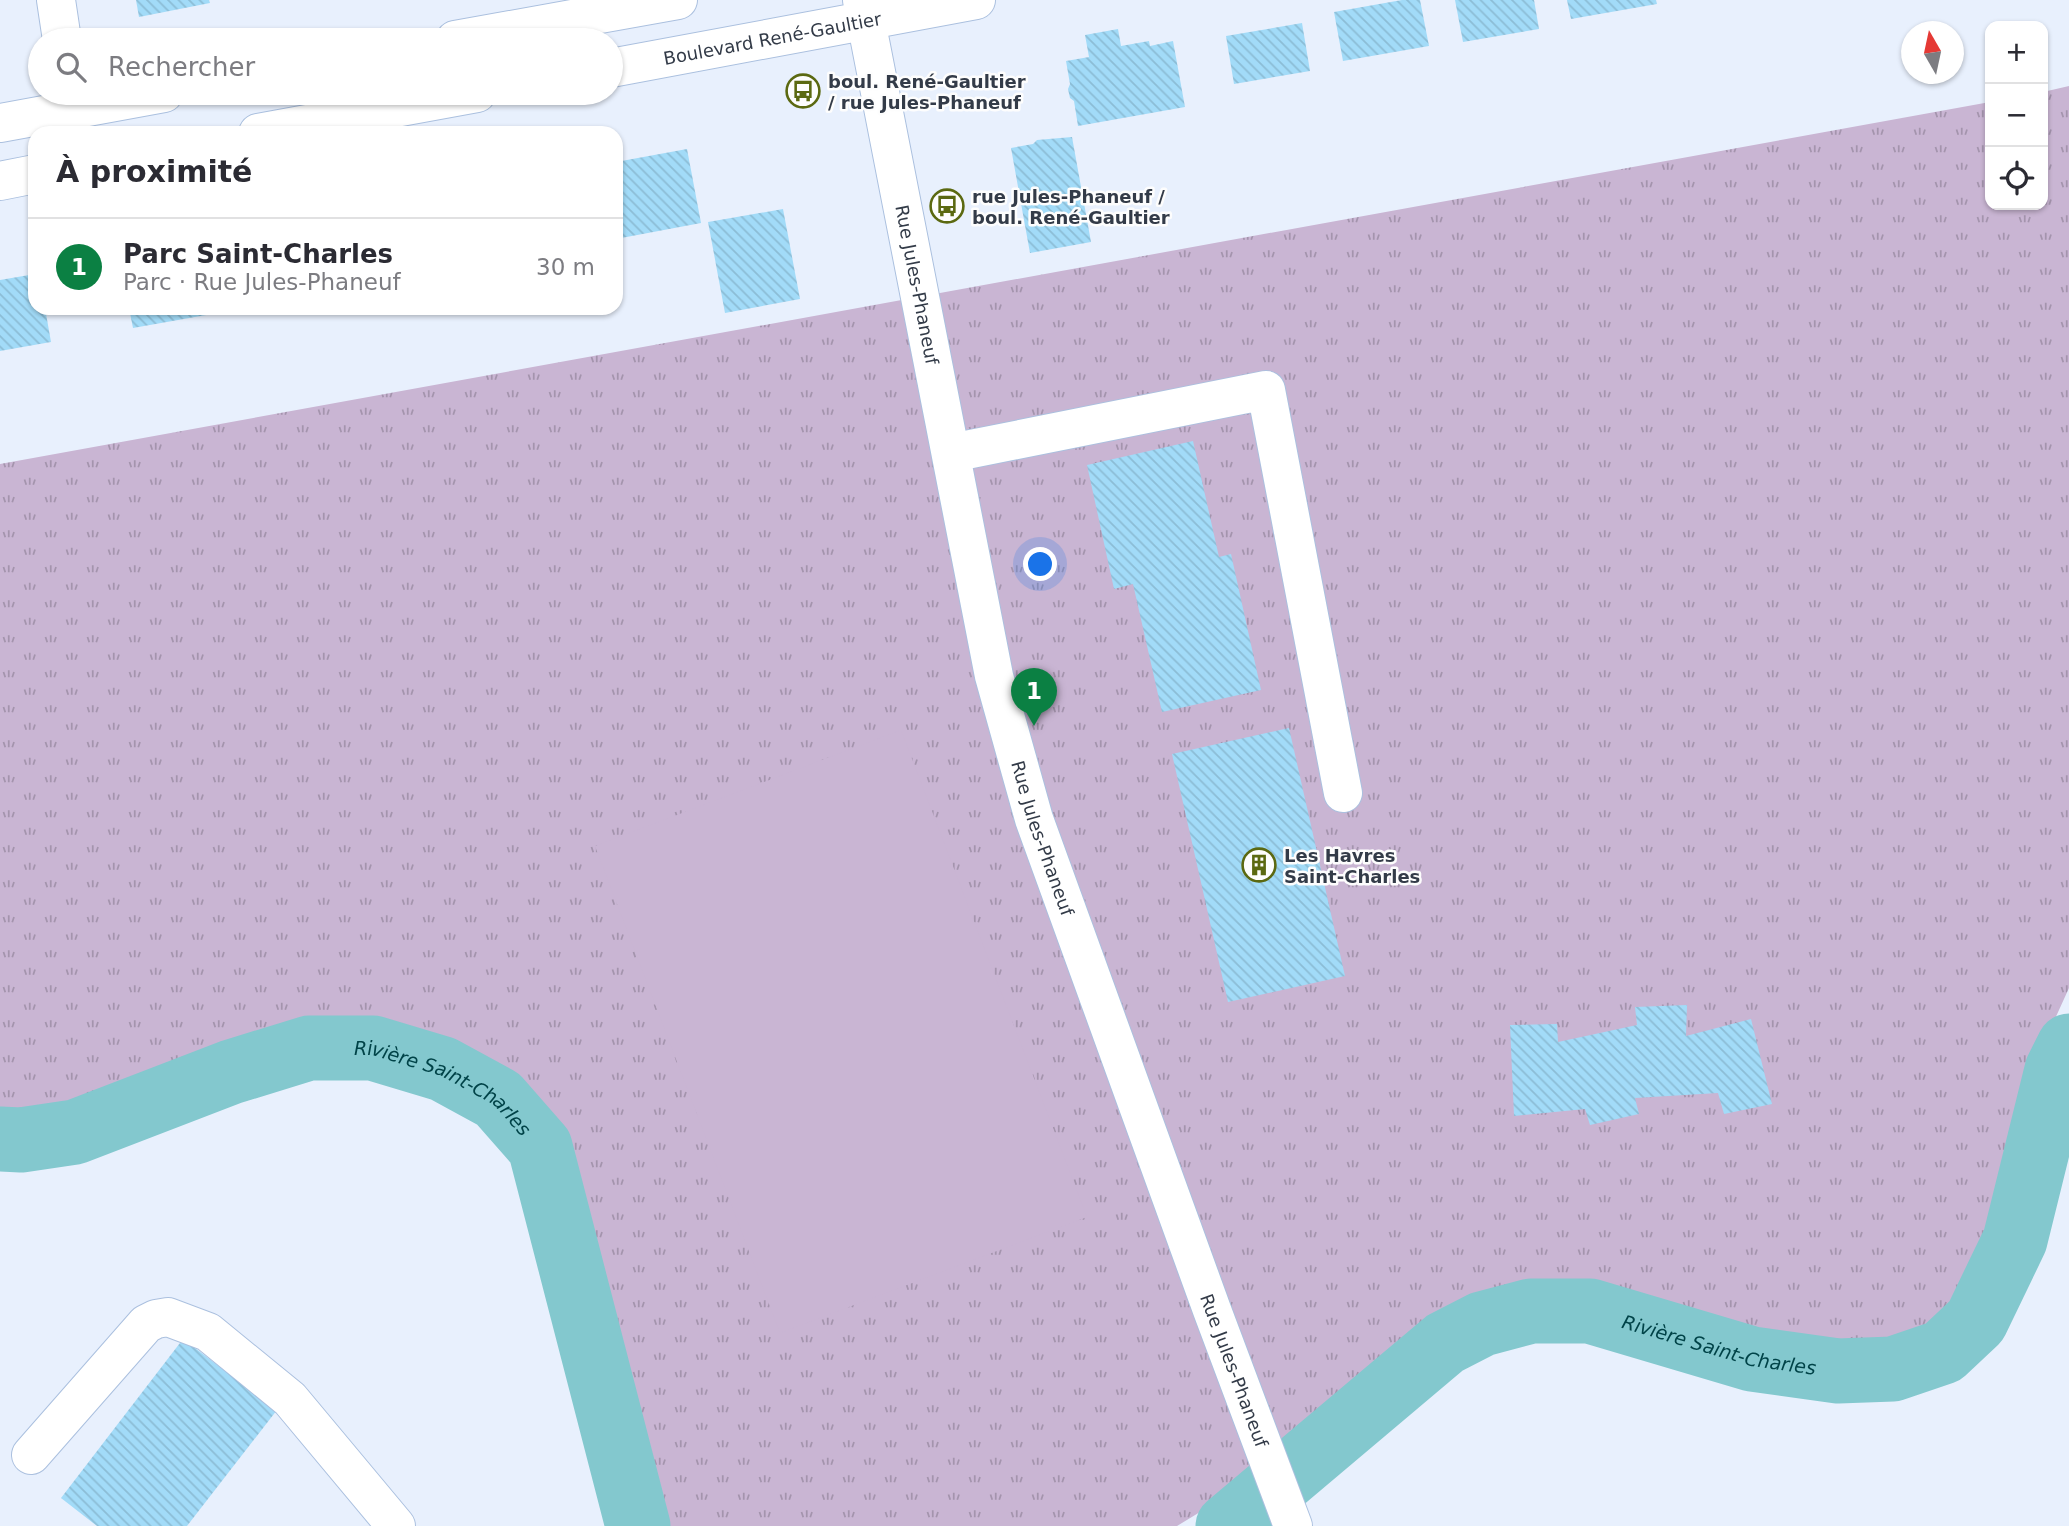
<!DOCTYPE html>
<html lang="fr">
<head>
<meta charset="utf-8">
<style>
	:root { --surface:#fff; --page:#f2f2f3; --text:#2b2b33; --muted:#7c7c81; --line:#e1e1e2; --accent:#0b8043 }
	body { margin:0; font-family:"DejaVu Sans",sans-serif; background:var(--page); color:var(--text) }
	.controls { position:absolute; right:21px; top:21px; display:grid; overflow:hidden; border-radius:14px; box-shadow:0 2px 5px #0004 }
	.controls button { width:63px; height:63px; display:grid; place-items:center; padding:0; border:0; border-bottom:2px solid var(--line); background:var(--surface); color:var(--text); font:35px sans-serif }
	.compass { position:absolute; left:1901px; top:21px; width:63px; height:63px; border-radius:50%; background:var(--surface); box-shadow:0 2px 5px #0004; rotate:351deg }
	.you { position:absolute; left:1041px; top:565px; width:24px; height:24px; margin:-18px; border:5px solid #fff; border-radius:50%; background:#1a73e8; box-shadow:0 0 0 10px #1a73e833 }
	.badge { display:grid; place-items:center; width:46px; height:46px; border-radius:50%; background:var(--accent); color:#fff; font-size:23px; font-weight:700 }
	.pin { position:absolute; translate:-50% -58px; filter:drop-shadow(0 2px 4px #0008) }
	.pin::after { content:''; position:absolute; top:37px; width:24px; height:21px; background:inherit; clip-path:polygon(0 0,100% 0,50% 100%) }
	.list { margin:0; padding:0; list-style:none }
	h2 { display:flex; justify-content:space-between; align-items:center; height:91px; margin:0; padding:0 28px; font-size:30px }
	h2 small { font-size:23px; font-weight:400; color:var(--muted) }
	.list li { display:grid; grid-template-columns:46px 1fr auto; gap:21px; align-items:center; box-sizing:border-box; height:98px; padding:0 28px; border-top:2px solid var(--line) }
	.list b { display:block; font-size:26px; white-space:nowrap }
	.list p { margin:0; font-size:23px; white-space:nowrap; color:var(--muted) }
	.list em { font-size:23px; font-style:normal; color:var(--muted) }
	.icon { flex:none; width:38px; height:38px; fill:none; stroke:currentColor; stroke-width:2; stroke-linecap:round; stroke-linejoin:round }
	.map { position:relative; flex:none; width:2069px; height:1526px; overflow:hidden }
	.search { position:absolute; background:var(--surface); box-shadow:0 2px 5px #0004; left:28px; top:28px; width:595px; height:77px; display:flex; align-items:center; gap:18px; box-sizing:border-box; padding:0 24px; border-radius:38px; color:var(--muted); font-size:26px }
	.panel { position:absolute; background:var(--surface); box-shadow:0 2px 5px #0004; left:28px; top:126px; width:595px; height:189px; border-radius:21px }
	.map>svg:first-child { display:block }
	.park { fill:url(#park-tufts) }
	.pitch { fill:#c9b5d3 }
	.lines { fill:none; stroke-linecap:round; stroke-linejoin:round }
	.river { stroke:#83c8ce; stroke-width:65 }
	.building { fill:url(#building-back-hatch) }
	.minor-casing { stroke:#abc0df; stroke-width:40 }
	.minor { stroke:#fff; stroke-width:38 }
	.labels { text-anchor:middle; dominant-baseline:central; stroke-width:5; stroke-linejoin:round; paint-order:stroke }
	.street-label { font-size:18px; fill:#333b48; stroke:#fdfdfd }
	.poi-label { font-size:18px; font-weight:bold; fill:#333b48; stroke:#fdfdfd; text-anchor:start }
	.water-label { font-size:19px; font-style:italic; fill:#004348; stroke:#fdfdfd }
</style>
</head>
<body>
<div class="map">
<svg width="2069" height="1526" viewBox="0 0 2069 1526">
	<defs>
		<pattern id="park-tufts" width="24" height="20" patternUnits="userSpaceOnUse" patternTransform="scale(1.75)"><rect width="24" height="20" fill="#c9b5d3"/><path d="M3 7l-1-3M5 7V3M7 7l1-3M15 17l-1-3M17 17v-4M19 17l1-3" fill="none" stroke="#a494ad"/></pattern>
		<pattern id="building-back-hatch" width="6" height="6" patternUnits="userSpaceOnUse" patternTransform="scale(1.75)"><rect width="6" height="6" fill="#a2dbf8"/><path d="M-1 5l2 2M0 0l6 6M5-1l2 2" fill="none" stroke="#8cbdd6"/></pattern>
	</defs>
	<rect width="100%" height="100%" fill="#e8f0fd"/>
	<path class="park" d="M 2069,86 L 2069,988 L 2049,1032 L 1981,1257 L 1954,1304 L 1922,1329 L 1873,1347 L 1833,1349 L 1778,1342 L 1721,1321 L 1612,1293 L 1543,1286 L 1493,1298 L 1429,1331 L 1289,1448 L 1233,1492 L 1177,1526 L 662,1526 L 658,1487 L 556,1132 L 508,1079 L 447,1043 L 360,1024 L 287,1029 L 178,1070 L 53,1124 L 0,1121 L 0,464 L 1990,102 L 1990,205 L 2043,205 L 2043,92 Z"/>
	<path class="pitch" d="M 901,730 L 1087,1217 L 780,1333 L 595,846 Z"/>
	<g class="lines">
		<g class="river">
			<path id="s1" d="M 0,1139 L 21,1140 L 75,1132 L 231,1072 L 309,1048 L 373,1048 L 443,1069 L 498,1099 L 540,1147 L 638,1526"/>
			<path id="s2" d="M 1228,1526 L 1445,1343 L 1482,1324 L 1531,1311 L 1590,1311 L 1752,1359 L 1838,1371 L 1893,1369 L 1943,1352 L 1976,1321 L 2015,1240 L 2057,1070 L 2069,1046"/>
		</g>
	</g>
	<g class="building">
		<path d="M 136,0 L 209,0 L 210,3 L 139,17 Z"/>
		<path d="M 1402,0 L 1420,0 L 1429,46 L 1343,61 L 1334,12 Z"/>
		<path d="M 1455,0 L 1534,0 L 1539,29 L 1463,42 Z"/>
		<path d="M 1567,0 L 1656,0 L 1657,4 L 1571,19 Z"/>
		<path d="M 1302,23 L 1310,71 L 1234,84 L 1226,36 Z"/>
		<path d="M 1118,29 L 1121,46 L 1149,41 L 1150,46 L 1173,41 L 1185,107 L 1078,126 L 1074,101 L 1070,98 L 1068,89 L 1070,84 L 1066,61 L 1089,57 L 1085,35 Z"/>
		<path d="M 1072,137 L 1091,242 L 1030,253 L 1011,148 L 1033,144 L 1037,140 Z"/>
		<path d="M 687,149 L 701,223 L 616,239 L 616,162 Z"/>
		<path d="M 783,209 L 800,299 L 725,313 L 708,222 Z"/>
		<path d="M 35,274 L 35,308 L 45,308 L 51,342 L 0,351 L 0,280 Z"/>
		<path d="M 129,308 L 240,308 L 240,309 L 133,328 Z"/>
		<path d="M 1193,441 L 1219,557 L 1231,554 L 1261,690 L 1162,712 L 1133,584 L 1114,589 L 1087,465 Z"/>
		<path d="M 1289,728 L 1345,976 L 1228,1002 L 1172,754 Z"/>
		<path d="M 1687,1005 L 1686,1036 L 1751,1019 L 1772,1104 L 1724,1114 L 1718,1093 L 1635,1098 L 1639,1114 L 1590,1125 L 1585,1109 L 1514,1116 L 1510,1025 L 1557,1024 L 1558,1042 L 1637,1025 L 1635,1007 Z"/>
		<path d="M 183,1339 L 277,1410 L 187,1526 L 97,1526 L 61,1498 Z"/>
	</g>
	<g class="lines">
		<defs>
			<g id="minor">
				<path d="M 56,0 L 62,40"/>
				<path id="s3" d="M 862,0 L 994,676 L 1034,819 L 1212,1310 L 1293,1526"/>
				<path d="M 455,40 L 678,0"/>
				<path id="s4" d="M 611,68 L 976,0"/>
				<path d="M 0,123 L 164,93"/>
				<path d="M 258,133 L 477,93"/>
				<path d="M 0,181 L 35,174"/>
				<path d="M 951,453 L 1266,390 L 1343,793"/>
				<path d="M 31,1455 L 146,1324 L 156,1319 L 168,1317 L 208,1332 L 290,1399 L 396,1526"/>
			</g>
		</defs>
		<use href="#minor" class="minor-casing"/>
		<use href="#minor" class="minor"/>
	</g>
	<defs>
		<symbol id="bus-ring" viewBox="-11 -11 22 22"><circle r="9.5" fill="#fdfdfd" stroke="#5b6911" stroke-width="1.5"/><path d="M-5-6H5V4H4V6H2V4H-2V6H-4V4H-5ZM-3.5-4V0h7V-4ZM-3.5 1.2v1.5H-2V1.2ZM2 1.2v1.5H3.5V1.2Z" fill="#5b6911"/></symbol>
		<symbol id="building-ring" viewBox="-11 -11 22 22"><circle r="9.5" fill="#fdfdfd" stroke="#5b6911" stroke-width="1.5"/><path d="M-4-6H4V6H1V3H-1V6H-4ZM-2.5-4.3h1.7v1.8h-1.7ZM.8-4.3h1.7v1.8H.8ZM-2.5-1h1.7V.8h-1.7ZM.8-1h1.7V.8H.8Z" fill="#5b6911"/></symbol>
	</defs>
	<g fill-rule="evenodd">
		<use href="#bus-ring" x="784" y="72" width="38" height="38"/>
		<use href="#bus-ring" x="928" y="187" width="38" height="38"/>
		<use href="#building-ring" x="1240" y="846" width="38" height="38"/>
	</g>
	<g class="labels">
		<g class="street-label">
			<text stroke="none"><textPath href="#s4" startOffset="164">Boulevard René-Gaultier</textPath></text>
			<text stroke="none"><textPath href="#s3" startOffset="290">Rue Jules-Phaneuf</textPath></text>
			<text stroke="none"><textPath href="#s3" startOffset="858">Rue Jules-Phaneuf</textPath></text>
			<text stroke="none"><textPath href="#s3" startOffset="1424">Rue Jules-Phaneuf</textPath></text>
		</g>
		<g class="poi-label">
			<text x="828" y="81">boul. René-Gaultier<tspan x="828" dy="21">/ rue Jules-Phaneuf</tspan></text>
			<text x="972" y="196">rue Jules-Phaneuf /<tspan x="972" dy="21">boul. René-Gaultier</tspan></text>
			<text x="1284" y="855">Les Havres<tspan x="1284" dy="21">Saint-Charles</tspan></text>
		</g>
		<g class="water-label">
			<text stroke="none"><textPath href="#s1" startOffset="469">Rivière Saint-Charles</textPath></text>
			<text stroke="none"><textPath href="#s2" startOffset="569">Rivière Saint-Charles</textPath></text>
		</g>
	</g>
</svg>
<div class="controls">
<button>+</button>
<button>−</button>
<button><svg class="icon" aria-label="locate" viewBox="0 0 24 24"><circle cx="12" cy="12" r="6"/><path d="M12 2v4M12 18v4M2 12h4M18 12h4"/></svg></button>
</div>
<svg class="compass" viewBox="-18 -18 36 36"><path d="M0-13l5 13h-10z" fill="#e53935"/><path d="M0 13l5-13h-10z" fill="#7c7c81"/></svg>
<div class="you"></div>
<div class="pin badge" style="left:1034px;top:726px">1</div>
<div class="search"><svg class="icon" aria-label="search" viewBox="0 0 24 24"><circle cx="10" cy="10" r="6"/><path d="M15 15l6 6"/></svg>Rechercher</div>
<section class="panel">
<h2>À proximité<small></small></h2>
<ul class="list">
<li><span class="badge">1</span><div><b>Parc Saint-Charles</b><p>Parc · Rue Jules-Phaneuf</p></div><em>30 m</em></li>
</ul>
</section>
</div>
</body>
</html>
